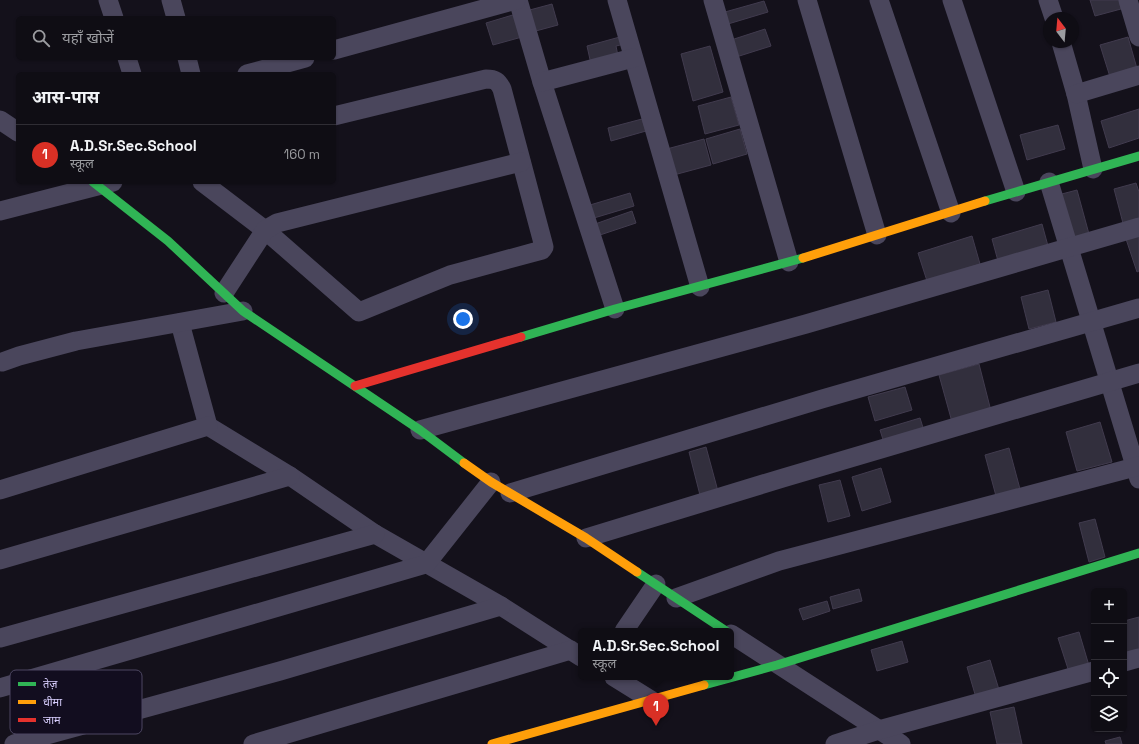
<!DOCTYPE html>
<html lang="hi">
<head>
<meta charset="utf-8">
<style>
	:root { --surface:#0f0d14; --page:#18161d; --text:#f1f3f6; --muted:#9b9ca0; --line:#2f2d34; --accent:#d93025 }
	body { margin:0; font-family:"Space Grotesk","Noto Sans Devanagari",sans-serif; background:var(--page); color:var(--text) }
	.controls { position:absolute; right:12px; bottom:12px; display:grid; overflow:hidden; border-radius:6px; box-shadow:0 1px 3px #0004 }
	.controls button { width:36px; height:36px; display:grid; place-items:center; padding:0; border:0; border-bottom:1px solid var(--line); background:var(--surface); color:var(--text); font:20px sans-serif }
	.compass { position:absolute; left:1043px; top:12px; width:36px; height:36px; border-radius:50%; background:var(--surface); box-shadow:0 1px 3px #0004; rotate:344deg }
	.you { position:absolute; left:463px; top:319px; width:14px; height:14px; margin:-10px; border:3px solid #fff; border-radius:50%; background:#1a73e8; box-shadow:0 0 0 6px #1a73e833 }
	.badge { display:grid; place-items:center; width:26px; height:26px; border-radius:50%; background:var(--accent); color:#fff; font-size:13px; font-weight:700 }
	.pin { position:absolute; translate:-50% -33px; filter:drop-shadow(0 1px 2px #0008) }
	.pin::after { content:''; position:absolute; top:21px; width:14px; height:12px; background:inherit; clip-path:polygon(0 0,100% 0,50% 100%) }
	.popup { position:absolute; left:578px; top:628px; width:156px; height:52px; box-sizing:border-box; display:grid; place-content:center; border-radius:6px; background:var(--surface); filter:drop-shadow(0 1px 3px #0005); font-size:13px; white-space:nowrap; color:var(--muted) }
	.popup b { font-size:15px; color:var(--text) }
	.popup::after { content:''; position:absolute; left:50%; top:100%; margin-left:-8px; border:8px solid transparent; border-top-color:var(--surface) }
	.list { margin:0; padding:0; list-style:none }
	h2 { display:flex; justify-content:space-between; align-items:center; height:52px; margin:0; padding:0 16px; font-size:17px }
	h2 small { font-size:13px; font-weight:400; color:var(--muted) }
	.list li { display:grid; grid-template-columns:26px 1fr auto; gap:12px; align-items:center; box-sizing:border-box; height:60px; padding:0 16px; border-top:1px solid var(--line) }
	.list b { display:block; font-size:15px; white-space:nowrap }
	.list p { margin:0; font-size:13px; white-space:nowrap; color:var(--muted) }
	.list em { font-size:13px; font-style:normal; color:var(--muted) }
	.icon { flex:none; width:22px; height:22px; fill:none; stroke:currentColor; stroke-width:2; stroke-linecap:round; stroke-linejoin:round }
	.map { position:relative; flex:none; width:1139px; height:744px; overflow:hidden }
	.search { position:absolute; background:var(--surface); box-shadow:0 1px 3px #0004; left:16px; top:16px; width:320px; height:44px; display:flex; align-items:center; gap:10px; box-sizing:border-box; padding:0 14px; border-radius:6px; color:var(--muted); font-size:15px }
	.panel { position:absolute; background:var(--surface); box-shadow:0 1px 3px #0004; left:16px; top:72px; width:320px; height:112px; border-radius:6px }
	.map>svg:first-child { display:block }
	.building { fill:#322f3d; stroke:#413b4e }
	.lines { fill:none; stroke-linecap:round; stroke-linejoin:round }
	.street { stroke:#4a465c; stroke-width:19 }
	.fast { stroke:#30b455; stroke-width:9 }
	.slow { stroke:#ff9f0a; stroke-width:9 }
	.jam { stroke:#e5322d; stroke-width:9 }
	.key { fill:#120d1f; stroke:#4d4762; stroke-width:1 }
	.key-label { font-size:11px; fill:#d8cefd }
</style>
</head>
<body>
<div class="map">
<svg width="1139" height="744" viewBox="0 0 1139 744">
	<rect width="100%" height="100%" fill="#14111b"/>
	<g class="building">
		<path d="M 1090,0 L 1119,0 L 1121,9 L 1095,16 Z"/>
		<path d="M 764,1 L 768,12 L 728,24 L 725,12 Z"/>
		<path d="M 552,4 L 558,25 L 532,32 L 526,11 Z"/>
		<path d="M 516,14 L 522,37 L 493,45 L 486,23 Z"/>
		<path d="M 765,29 L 771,46 L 733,58 L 728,41 Z"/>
		<path d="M 627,35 L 629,43 L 616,46 L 618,56 L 591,64 L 587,46 Z"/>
		<path d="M 1128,37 L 1138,72 L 1111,80 L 1100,45 Z"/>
		<path d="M 710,46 L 723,92 L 693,101 L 681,54 Z"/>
		<path d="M 731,97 L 739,125 L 705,134 L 698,106 Z"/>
		<path d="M 1139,109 L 1139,138 L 1109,148 L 1101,121 Z"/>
		<path d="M 642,119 L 646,131 L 611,141 L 608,128 Z"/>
		<path d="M 1058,125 L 1065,149 L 1027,160 L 1020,135 Z"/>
		<path d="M 740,129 L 747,154 L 713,164 L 706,139 Z"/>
		<path d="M 704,139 L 711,165 L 670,176 L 663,150 Z"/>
		<path d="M 1136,183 L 1139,192 L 1139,223 L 1124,227 L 1114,189 Z"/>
		<path d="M 1077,190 L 1089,234 L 1070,240 L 1058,195 Z"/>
		<path d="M 630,193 L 634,206 L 594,218 L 590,205 Z"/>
		<path d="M 632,211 L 636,223 L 597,236 L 595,224 Z"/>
		<path d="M 1042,224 L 1048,246 L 998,261 L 992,239 Z"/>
		<path d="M 1139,235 L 1139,271 L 1137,272 L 1126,239 Z"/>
		<path d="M 972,236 L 980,264 L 927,281 L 918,253 Z"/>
		<path d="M 1048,290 L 1056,322 L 1029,329 L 1021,297 Z"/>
		<path d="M 979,364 L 991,411 L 952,422 L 939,375 Z"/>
		<path d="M 905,387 L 912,410 L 875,421 L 868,397 Z"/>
		<path d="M 920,418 L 925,434 L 885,446 L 880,430 Z"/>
		<path d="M 1100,422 L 1112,462 L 1077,471 L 1066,432 Z"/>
		<path d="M 706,447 L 719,495 L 701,499 L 689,452 Z"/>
		<path d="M 1009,448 L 1020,489 L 996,496 L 985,455 Z"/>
		<path d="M 881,468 L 891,502 L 862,511 L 852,477 Z"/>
		<path d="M 840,480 L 850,516 L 828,522 L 819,485 Z"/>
		<path d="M 1095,519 L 1105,557 L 1089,562 L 1079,523 Z"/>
		<path d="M 859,589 L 862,601 L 833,609 L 830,597 Z"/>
		<path d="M 827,601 L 830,611 L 803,620 L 799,609 Z"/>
		<path d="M 1139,617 L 1139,654 L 1124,658 L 1124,621 Z"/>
		<path d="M 1079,632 L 1090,669 L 1070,675 L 1058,638 Z"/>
		<path d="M 902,641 L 908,662 L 877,671 L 871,650 Z"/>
		<path d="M 990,660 L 1000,693 L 977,701 L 967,667 Z"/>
		<path d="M 1014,707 L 1022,744 L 997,744 L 990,712 Z"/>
		<path d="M 1120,737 L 1122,744 L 1106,744 L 1105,741 Z"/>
	</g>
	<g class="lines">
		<g class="street">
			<path d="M 108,0 L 114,18"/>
			<path d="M 171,0 L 176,18"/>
			<path d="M 518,0 L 542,82 L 615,309"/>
			<path d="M 617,0 L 700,287"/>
			<path d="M 713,0 L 789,262"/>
			<path d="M 807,0 L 877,235"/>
			<path d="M 879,0 L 951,213"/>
			<path d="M 952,0 L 1016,192"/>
			<path d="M 1048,0 L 1054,18"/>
			<path d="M 1128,0 L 1139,37"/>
			<path d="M 1061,42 L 1076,94 L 1093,169"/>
			<path d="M 334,50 L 516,0"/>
			<path d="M 127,58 L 132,74"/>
			<path d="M 187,58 L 191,74"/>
			<path d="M 247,74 L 305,58"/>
			<path d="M 542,82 L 633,58"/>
			<path d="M 1076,94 L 1139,75"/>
			<path d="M 0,120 L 18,132"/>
			<path d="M 202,182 L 265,230 L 359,312 L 450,275 L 542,250 L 544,247 L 543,243 L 502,89 C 498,81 495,79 486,79 L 334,116"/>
			<path d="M 1049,182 L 1139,479"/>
			<path d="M 0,211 L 113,182"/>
			<path d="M 224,293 L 265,230 L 277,223 L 521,162"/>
			<path d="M 180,323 L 208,426 L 290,476 L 375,534 L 501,606 L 581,657"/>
			<path d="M 2,362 L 19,356 L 76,341 L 243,311"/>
			<path d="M 420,430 L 806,324 L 1139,227"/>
			<path d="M 0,490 L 208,426"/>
			<path d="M 510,493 L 822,399 L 1139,308"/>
			<path d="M 586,538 L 783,478 L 1139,373"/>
			<path d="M 0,560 L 290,476"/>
			<path d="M 676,598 L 779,561 L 1139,466"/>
			<path d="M 624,631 L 656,584"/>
			<path d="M 731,634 L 901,744"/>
			<path d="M 0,638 L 375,534"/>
			<path d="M 1124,662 L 1139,658"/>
			<path d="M 614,677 L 651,700"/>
			<path d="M 0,688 L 426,564 L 491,482"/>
			<path d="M 14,744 L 280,671 L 501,606"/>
			<path d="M 253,744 L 571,650"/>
			<path d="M 835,744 L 879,730 L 1094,671"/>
		</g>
		<g class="fast">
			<path d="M 93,182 L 168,241 L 243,311 L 420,430 L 464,463"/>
			<path d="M 985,201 L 1139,156"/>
			<path d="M 521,337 L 615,309 L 803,258"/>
			<path d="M 637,572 L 726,631"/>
			<path d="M 704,685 L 777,665 L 1139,553"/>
		</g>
		<g class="slow">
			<path d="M 803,258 L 985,201"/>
			<path d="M 464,463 L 491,482 L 586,538 L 637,572"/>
			<path d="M 492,744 L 704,685"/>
		</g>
		<path class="jam" d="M 355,386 L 521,337"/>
	</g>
	<rect x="10" y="670" width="132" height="64" rx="6" class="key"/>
	<rect x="18" y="682" width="18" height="4" fill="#30b455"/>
	<rect x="18" y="700" width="18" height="4" fill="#ff9f0a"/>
	<rect x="18" y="718" width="18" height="4" fill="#e5322d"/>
	<g class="key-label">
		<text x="43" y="688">तेज़</text>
		<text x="43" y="706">धीमा</text>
		<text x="43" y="724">जाम</text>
	</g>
</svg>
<div class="controls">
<button>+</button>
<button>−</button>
<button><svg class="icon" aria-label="locate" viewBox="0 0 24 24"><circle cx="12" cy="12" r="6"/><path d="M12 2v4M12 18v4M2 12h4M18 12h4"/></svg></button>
<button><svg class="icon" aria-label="layers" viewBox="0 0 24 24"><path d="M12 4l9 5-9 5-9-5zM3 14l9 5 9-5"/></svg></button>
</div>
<svg class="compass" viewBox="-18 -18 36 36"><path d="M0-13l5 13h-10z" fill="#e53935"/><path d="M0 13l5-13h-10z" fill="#9b9ca0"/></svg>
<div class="you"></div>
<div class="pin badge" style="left:656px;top:726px">1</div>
<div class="popup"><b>A.D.Sr.Sec.School</b>स्कूल</div>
<div class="search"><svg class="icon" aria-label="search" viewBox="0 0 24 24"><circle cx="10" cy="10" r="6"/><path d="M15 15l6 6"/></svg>यहाँ खोजें</div>
<section class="panel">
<h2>आस-पास<small></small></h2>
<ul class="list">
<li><span class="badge">1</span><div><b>A.D.Sr.Sec.School</b><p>स्कूल</p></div><em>160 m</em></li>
</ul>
</section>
</div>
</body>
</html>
